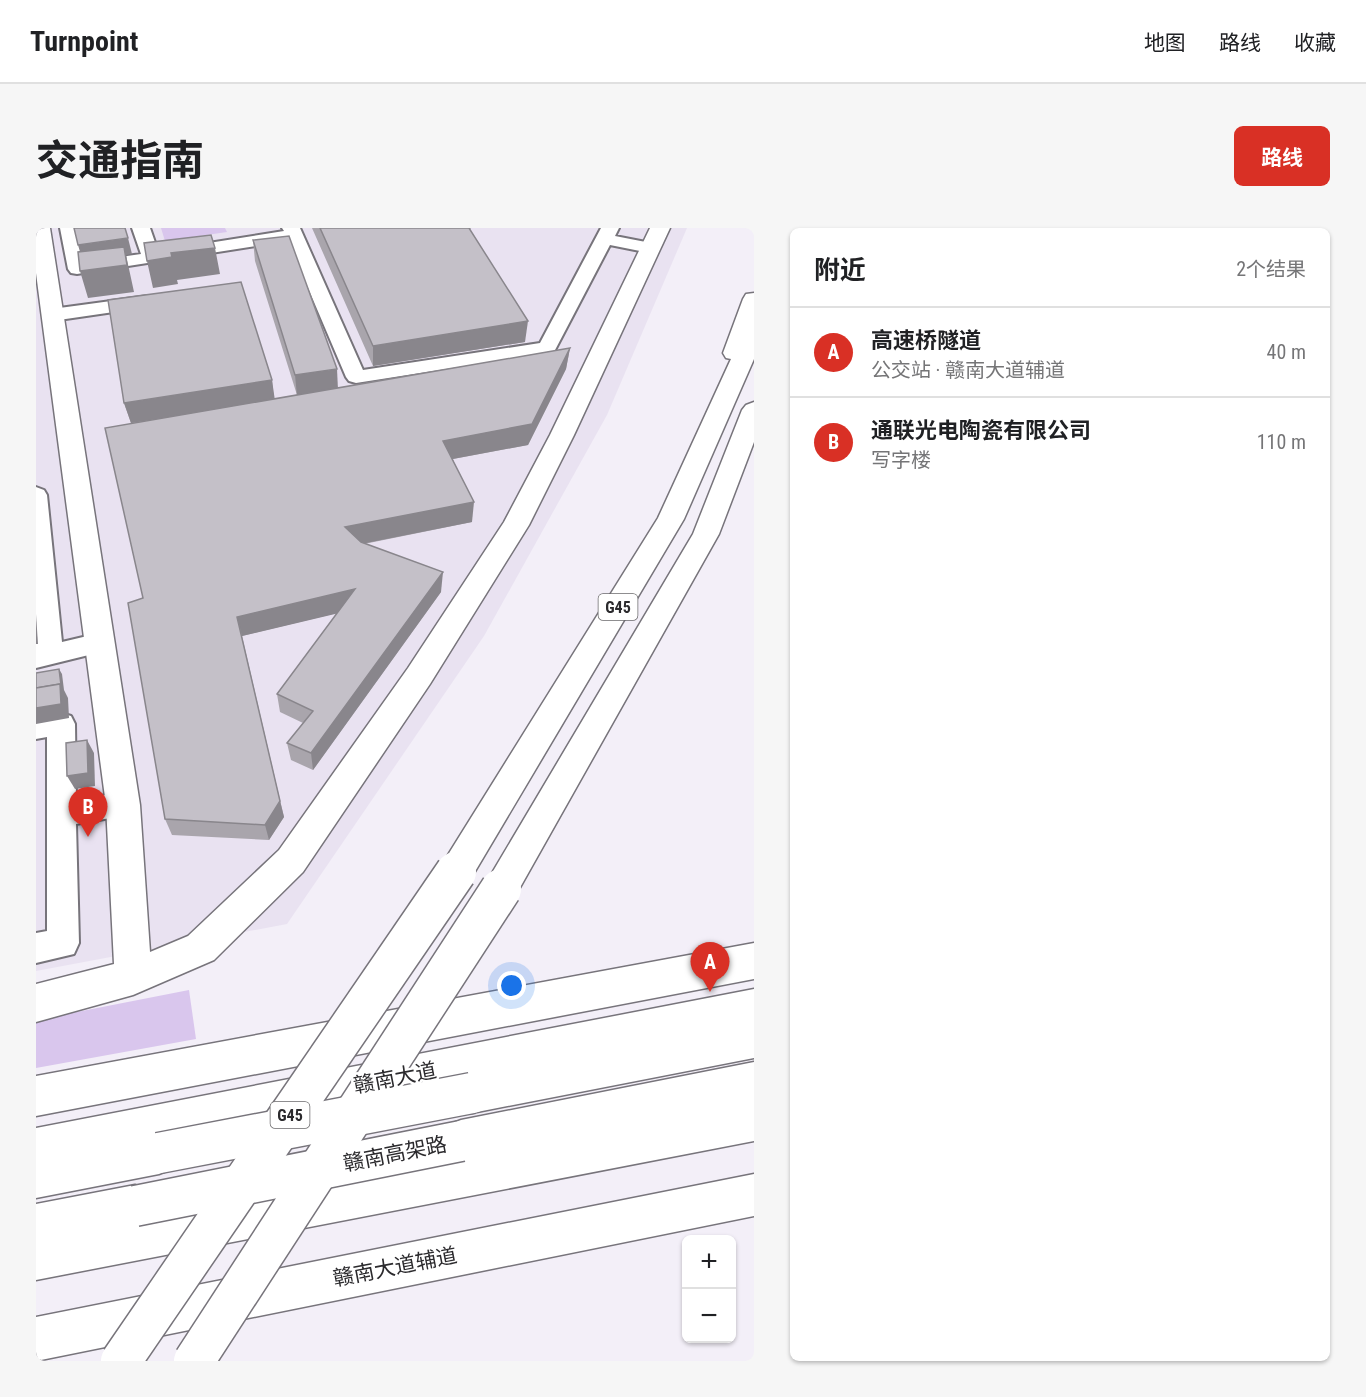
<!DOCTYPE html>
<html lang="zh">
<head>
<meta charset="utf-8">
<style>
	:root { --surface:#fff; --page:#f6f6f6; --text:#202124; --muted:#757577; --line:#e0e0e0; --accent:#d93025 }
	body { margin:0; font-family:"Roboto Condensed","Noto Sans SC",sans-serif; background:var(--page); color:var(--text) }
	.controls { position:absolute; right:18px; bottom:18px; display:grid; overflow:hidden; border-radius:9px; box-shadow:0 2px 4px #0004 }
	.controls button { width:54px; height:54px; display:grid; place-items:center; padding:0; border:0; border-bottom:2px solid var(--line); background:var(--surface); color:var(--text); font:30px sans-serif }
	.you { position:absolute; left:476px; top:758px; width:21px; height:21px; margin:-15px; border:4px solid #fff; border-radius:50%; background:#1a73e8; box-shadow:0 0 0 9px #1a73e833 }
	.badge { display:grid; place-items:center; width:39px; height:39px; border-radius:50%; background:var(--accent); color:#fff; font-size:20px; font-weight:700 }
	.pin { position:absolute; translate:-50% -50px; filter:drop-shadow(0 2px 3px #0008) }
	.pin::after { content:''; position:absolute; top:32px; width:21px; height:18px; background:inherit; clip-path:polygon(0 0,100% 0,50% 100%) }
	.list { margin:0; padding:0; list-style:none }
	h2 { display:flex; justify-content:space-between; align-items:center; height:78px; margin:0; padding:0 24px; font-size:26px }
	h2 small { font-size:20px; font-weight:400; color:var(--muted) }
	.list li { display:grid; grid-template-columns:39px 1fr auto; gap:18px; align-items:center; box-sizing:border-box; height:90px; padding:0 24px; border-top:2px solid var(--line) }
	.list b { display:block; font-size:22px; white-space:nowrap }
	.list p { margin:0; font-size:20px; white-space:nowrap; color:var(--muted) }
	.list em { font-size:20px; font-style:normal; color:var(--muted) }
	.map { position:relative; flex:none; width:718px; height:1133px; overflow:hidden; border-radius:9px }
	header { display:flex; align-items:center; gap:36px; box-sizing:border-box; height:84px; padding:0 30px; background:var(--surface); border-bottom:2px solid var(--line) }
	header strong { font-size:28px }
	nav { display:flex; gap:33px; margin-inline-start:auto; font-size:21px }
	.intro { display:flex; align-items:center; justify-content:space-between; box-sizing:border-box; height:144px; padding:0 36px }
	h1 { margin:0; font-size:42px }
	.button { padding:15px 27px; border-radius:9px; background:var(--accent); color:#fff; font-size:21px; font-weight:700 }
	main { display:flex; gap:36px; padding:0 36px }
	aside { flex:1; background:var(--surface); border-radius:9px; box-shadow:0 2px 4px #0004 }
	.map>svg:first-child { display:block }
	.built { fill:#e9e2f1 }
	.green { fill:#d9c6ed }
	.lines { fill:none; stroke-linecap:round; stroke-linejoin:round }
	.street-casing { stroke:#77747b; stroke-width:4 }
	.secondary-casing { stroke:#77747b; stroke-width:3 }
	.primary-casing { stroke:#77747b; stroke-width:3 }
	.highway-casing { stroke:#77747b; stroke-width:3 }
	.street { fill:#fff; fill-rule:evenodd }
	.secondary { fill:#fff; fill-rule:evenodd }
	.primary { fill:#fff; fill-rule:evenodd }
	.highway { fill:#fff; fill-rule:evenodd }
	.highway-bridge-far1-casing { stroke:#77747b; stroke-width:33; stroke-linecap:butt }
	.highway-bridge-casing { stroke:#77747b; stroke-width:43; stroke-linecap:butt }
	.highway-bridge-far1 { stroke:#fff; stroke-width:30 }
	.highway-bridge { stroke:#fff; stroke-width:40 }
	.wall { fill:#a9a5ac }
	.shaded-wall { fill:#89868c }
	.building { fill:#c4c0c8; stroke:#89868c; stroke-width:1.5 }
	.labels { text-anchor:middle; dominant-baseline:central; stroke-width:5; stroke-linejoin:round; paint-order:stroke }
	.shield { fill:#fff; stroke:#6b6a6c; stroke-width:1.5 }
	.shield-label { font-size:16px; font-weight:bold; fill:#2b2a2d }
	.near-street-label { font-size:21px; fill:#2b2a2d; stroke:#fff }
</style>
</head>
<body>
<header>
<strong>Turnpoint</strong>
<nav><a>地图</a><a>路线</a><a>收藏</a></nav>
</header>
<div class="intro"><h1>交通指南</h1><a class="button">路线</a></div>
<main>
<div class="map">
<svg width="718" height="1133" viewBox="0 0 718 1133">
	<rect width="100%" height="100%" fill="#f3eff8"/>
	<path class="built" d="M 0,0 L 651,0 L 571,187 L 448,408 L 251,696 L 0,743 Z"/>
	<g class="green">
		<path d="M 125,0 L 189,0 L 191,4 L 129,13 Z"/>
		<path d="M 153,762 L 160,811 L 0,840 L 0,792 Z"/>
	</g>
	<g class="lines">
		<defs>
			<g id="street">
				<path d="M 24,0 L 42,0 L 49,34 L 105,26 L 96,0 L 114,0 L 122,23 L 248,3 L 246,0 L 264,0 L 327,142 L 504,115 L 565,0 L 583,0 L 579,8 L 620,16 L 623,20 L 620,24 L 614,25 L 574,17 L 518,124 L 320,155 L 313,153 L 310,149 L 252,13 L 41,46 L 35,45 L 32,41 Z"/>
				<path d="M 112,68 L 119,70 L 121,74 L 119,78 L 16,93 L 9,91 L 7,87 L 9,83 L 16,81 Z"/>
				<path d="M 0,259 L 8,262 L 11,267 L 26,414 L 64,405 L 73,408 L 77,415 L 73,422 L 0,440 Z"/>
				<path d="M 25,485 L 35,488 L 39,496 L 40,571 L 87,565 L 97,568 L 101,577 L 97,586 L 40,596 L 43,715 L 38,726 L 0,735 L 0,705 L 11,703 L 11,509 L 0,511 L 0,489 Z"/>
			</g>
			<g id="secondary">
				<path d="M 0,0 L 14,0 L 104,577 L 114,724 L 152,708 L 243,622 L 372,440 L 468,294 L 514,207 L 614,0 L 634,0 L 538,207 L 493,297 L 394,456 L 267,644 L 178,732 L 97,767 L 0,794 L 0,756 L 78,736 L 70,577 L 0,45 Z"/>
				<path d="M 718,715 L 718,751 L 0,888 L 0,848 Z"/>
				<path d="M 718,946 L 718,988 L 0,1133 L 0,1089 Z"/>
			</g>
			<g id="primary">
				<path d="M 718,761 L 718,799 L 0,942 L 0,900 Z"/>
				<path d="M 718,873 L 718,913 L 0,1052 L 0,1008 Z"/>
			</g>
			<g id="highway">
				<path d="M 718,65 L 718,131 L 648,291 L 434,652 L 422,657 L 410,652 L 405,641 L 410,630 L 622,290 L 695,131 L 690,130 L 687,125 L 707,71 L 710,66 Z"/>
				<path d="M 718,174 L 718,214 L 683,306 L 477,672 L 465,677 L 453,672 L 447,661 L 453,650 L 657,306 L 706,182 L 710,177 Z"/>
				<path d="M 718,792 L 718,830 L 436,885 L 422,879 L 416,865 L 422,851 L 436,845 Z"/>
				<path d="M 718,834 L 718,874 L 425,934 L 410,928 L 404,913 L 410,898 L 425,892 Z"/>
				<path d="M 123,904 L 138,910 L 144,925 L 138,940 L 123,946 L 0,970 L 0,928 Z"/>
				<path d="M 99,957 L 114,963 L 120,978 L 114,993 L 99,999 L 0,1020 L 0,976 Z"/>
			</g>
		</defs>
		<use href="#street" class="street-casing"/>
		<use href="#secondary" class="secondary-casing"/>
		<use href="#primary" class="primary-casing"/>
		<use href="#highway" class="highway-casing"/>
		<use href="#street" class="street"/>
		<use href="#secondary" class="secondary"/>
		<use href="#primary" class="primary"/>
		<use href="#highway" class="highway"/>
		<defs>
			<path id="highway-bridge-far1" d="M 419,646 L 422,641"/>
			<g id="highway-bridge">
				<path d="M 123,925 L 436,865"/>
				<path d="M 99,978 L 425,913"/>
				<path d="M 85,1133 L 420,644"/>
				<path d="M 158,1133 L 465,661"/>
			</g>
		</defs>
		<use href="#highway-bridge-far1" class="highway-bridge-far1-casing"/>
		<use href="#highway-bridge" class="highway-bridge-casing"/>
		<use href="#highway-bridge-far1" class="highway-bridge-far1"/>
		<use href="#highway-bridge" class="highway-bridge"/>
	</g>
	<g class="wall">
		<path d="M 276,0 L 435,0 L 434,2 L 489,114 L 337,138 Z"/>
		<path d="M 217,12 L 302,160 L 534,120 L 530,141 L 492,217 L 417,231 L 436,294 L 328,316 L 405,364 L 277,542 L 255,532 L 251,515 L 267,495 L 244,484 L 241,466 L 301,385 L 206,408 L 248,589 L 233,612 L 136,607 L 129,591 L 107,370 L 95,195 L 88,175 L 236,152 L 238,171 L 261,167 L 219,33 Z"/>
	</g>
	<g class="shaded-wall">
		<path d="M 92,10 L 96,26 L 90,27 L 98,64 L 52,70 L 44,43 L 47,34 L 42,17 Z"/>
		<path d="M 179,20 L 184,46 L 141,52 L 142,56 L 117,60 L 111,33 L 135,25 Z"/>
		<path d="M 492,93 L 489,114 L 337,138 L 337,118 Z"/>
		<path d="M 534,120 L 530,141 L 492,217 L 406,233 L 407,213 Z"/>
		<path d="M 301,141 L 302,162 L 261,168 L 259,147 Z"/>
		<path d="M 236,152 L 239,173 L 95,195 L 88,175 Z"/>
		<path d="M 438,274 L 436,294 L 310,319 L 309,299 Z"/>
		<path d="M 407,344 L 405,364 L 277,542 L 275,525 Z"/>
		<path d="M 319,361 L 320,381 L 206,408 L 201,389 Z"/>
		<path d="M 0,386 L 2,416 L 0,416 Z"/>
		<path d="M 23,441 L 26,446 L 28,462 L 32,470 L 33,490 L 0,496 L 0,480 Z"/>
		<path d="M 51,512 L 58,525 L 59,558 L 39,561 L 31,548 Z"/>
		<path d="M 244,573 L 248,589 L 233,612 L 229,597 Z"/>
	</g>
	<g class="building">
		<path d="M 38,0 L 89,0 L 92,10 L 42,17 Z"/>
		<path d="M 284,0 L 433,0 L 492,93 L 337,118 Z"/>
		<path d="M 175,7 L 179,20 L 135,25 L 136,29 L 111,33 L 108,15 Z"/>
		<path d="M 253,8 L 301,141 L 259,147 L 217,12 Z"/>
		<path d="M 88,19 L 91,37 L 44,43 L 42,24 Z"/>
		<path d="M 205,54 L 236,152 L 88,175 L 72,72 Z"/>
		<path d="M 534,120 L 496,196 L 407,213 L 438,274 L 309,299 L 325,314 L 407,344 L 275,525 L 251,515 L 277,483 L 241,466 L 319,361 L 201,389 L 244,573 L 229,597 L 129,591 L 92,375 L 107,370 L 69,200 Z"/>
		<path d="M 23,441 L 25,457 L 24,456 L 0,460 L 0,445 Z"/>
		<path d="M 24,456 L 25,476 L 0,480 L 0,460 Z"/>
		<path d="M 51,512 L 52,545 L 31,548 L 30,515 Z"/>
	</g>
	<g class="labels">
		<g class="shield">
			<rect x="562.5" y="366" width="39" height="26" rx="4.5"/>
			<rect x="234.5" y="874" width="39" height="26" rx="4.5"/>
		</g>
		<g class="shield-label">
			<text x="582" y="379">G45</text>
			<text x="254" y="887">G45</text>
		</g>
		<g class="near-street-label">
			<text transform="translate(359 850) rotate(-11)">赣南大道</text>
			<text transform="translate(359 926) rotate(-11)">赣南高架路</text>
			<text transform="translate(359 1039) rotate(-11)">赣南大道辅道</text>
		</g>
	</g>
</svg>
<div class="controls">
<button>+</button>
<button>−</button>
</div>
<div class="you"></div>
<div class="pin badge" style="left:674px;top:764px">A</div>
<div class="pin badge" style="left:52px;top:609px">B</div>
</div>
<aside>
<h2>附近<small>2个结果</small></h2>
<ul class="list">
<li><span class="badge">A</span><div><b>高速桥隧道</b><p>公交站 · 赣南大道辅道</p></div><em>40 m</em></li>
<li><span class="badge">B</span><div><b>通联光电陶瓷有限公司</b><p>写字楼</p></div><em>110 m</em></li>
</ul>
</aside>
</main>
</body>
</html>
